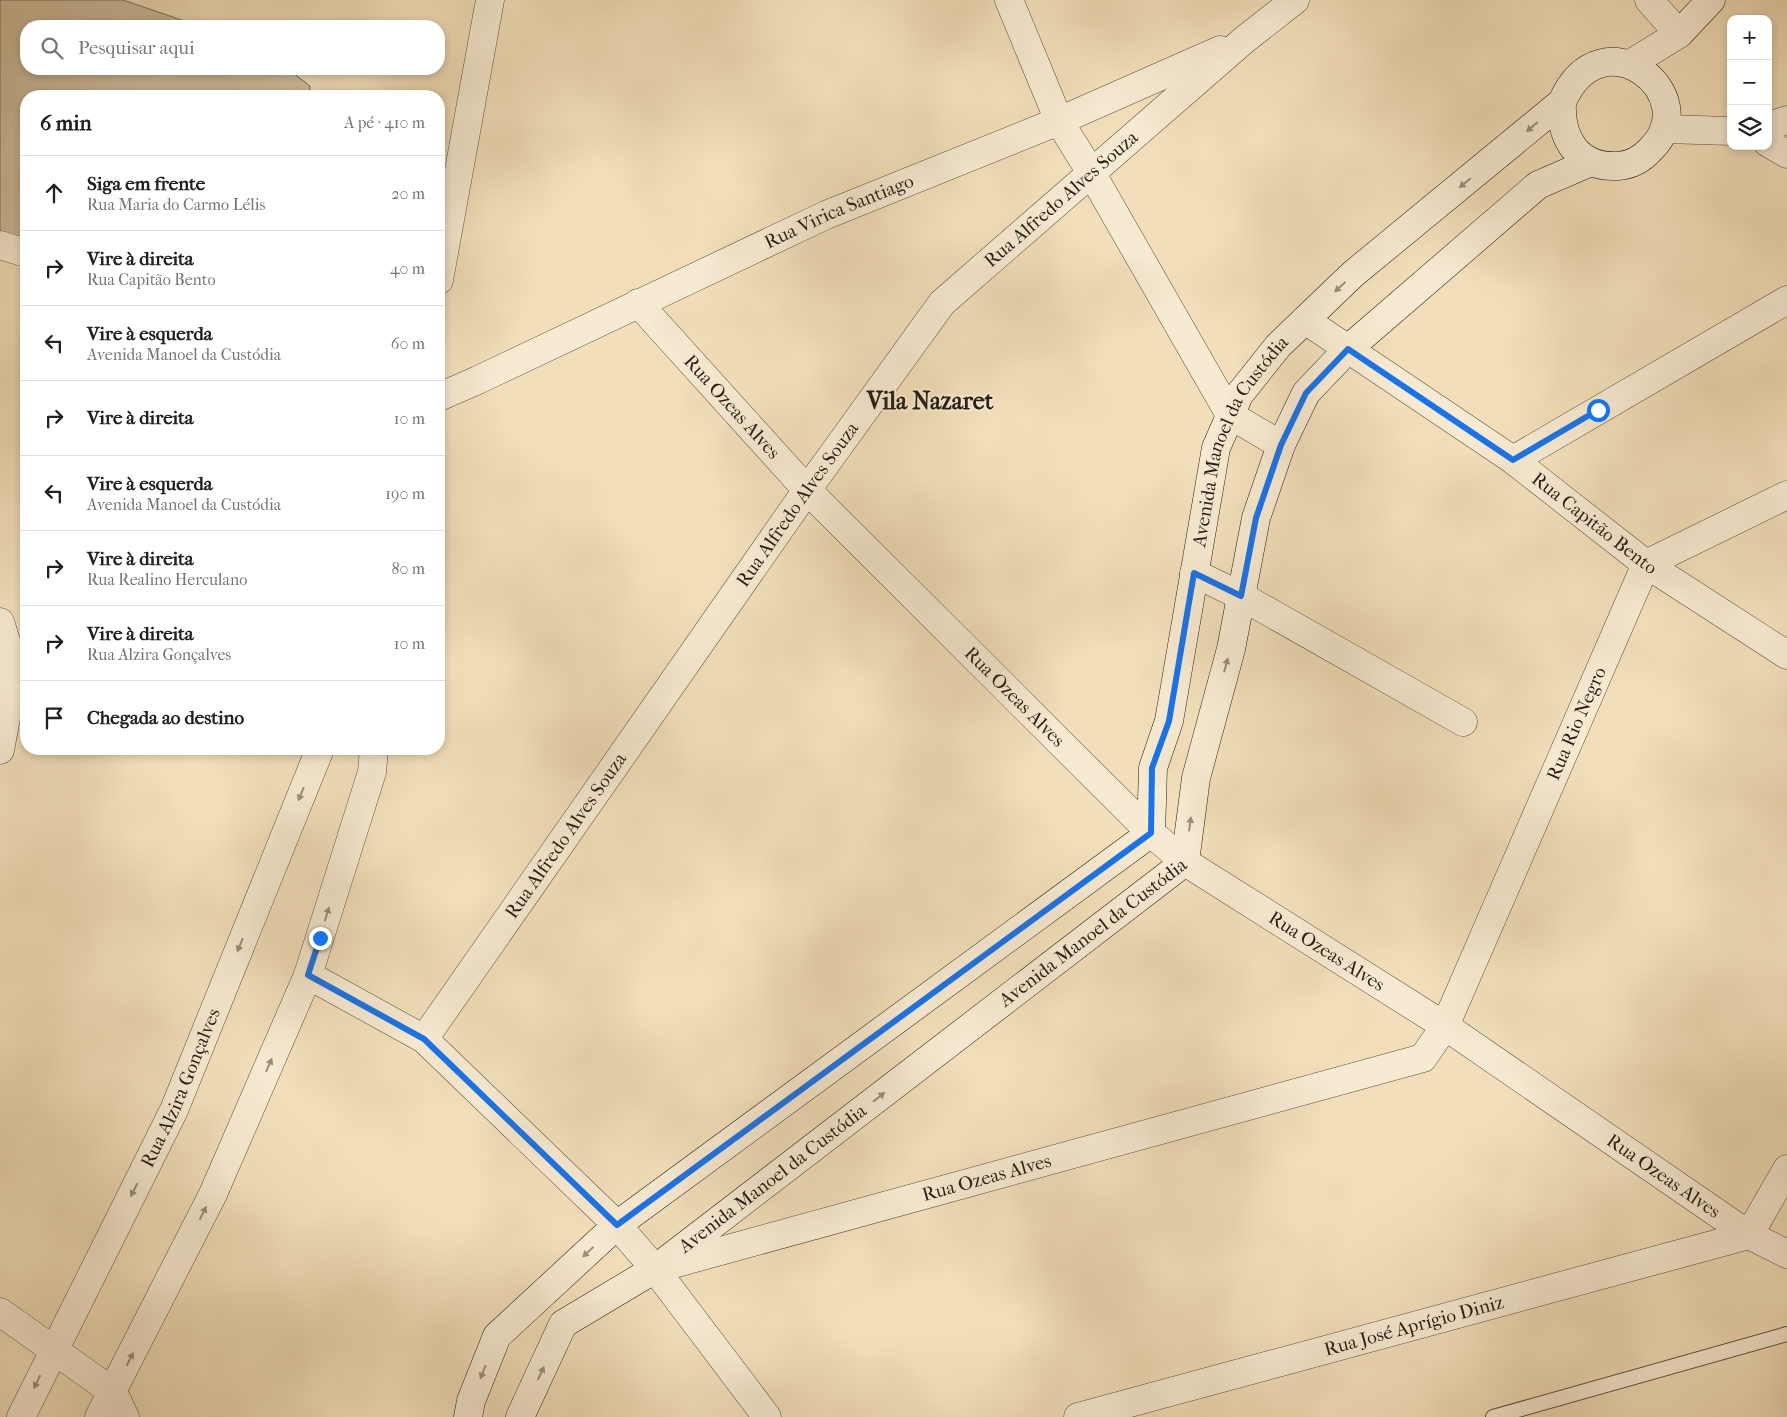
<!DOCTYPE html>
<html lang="pt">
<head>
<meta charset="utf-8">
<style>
	:root { --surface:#fff; --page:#f2f2f2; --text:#202124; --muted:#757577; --line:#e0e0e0 }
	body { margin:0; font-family:"IM FELL French Canon",serif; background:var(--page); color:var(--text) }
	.controls { position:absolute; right:15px; top:15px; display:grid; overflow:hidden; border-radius:10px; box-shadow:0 2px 8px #0003 }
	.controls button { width:45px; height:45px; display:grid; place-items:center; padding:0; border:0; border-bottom:1px solid var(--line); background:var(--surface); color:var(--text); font:25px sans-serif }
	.stop { position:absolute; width:15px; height:15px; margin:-11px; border:4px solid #1a73e8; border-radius:50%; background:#fff }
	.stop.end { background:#1a73e8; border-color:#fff; box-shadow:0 1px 5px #0008 }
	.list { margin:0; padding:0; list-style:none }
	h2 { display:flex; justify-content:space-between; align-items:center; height:65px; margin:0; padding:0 20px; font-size:21px }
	h2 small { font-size:16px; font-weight:400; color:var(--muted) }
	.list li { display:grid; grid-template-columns:32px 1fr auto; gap:15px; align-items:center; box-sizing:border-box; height:75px; padding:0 20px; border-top:1px solid var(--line) }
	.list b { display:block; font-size:19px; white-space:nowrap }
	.list p { margin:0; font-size:16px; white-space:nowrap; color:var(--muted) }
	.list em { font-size:16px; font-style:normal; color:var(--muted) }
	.icon { flex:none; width:28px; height:28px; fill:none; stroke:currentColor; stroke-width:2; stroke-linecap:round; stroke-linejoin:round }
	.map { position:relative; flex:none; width:1787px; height:1417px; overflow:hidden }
	.search { position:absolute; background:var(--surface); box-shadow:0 2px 8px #0003; left:20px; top:20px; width:425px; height:55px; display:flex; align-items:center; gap:12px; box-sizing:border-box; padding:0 18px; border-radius:20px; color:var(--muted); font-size:19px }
	.panel { position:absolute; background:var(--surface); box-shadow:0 2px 8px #0003; left:20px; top:90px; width:425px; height:665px; border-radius:20px }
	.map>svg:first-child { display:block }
	.green { fill:#cfbe9e; stroke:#7a6e5a }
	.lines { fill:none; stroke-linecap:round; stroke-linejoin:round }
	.lane-casing { stroke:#594e3e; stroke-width:16 }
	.street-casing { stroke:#594e3e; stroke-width:29 }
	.secondary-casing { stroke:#261d15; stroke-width:29 }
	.lane { stroke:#f7ead2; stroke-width:14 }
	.street { stroke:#f7ead2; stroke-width:28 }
	.secondary { stroke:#f7ead2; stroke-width:28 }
	.oneway { fill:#998e7d }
	.route { stroke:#1a73e8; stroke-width:6 }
	.labels { text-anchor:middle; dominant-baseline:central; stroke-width:4; stroke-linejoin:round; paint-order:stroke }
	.street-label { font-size:19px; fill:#261d15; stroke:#f7ead2 }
	.district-label { font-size:24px; font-weight:bold; fill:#261d15; stroke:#f7ead2 }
</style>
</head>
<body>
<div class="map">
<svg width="1787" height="1417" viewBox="0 0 1787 1417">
	<rect width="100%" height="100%" fill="#f2dfba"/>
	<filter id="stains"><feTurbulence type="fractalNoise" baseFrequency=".004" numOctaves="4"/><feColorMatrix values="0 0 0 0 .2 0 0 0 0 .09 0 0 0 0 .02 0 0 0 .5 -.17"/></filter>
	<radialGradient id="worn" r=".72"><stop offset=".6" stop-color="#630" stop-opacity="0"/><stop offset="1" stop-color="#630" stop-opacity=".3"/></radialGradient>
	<path class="green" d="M 0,0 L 123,0 L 199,26 L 26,26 L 26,69 L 288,69 L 310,86 L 309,96 L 26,96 L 26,239 L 0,231 Z"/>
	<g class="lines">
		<defs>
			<path id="lane" d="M 1493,1417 L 1787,1334"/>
			<g id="street">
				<path d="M 1009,0 L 1059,121 L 1092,174 L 1230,415 L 1281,445"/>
				<path d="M 1649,0 L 1679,34"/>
				<path d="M 1768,126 L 1787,120"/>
				<path d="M 1664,129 L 1731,131"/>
				<path d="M 1768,143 L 1787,154"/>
				<path d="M 0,245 L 26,253"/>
				<path d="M 439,280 L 490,0"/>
				<path id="s1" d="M 638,303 L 807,490 L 1151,833 L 1185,862 L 1445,1026 L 1749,1235 L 1787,1254"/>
				<path id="s2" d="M 1305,320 L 1513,460 L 1646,564 L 1787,655"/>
				<path id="s3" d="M 439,397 L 478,380 L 826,215 L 1059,121 L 1220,50"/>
				<path d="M 1513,460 L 1787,300"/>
				<path d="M 1194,573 L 1241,596 L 1463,722"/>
				<path d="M 0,622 L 12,660 L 9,702 L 0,750"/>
				<path d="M 308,975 L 424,1039 L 617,1225 L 655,1269 L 767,1417"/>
				<path id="s4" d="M 424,1039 L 807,490 L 942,303 L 1244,40 L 1295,0"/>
				<path id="s5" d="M 655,1269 L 1423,1058 L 1445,1026 L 1646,564 L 1787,495"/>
				<path d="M 0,1312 L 113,1392 L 125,1417"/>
				<path id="s6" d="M 21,1417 L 174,1110 L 320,749"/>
				<path d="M 99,1417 L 213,1194 L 308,975 L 372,772 L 374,749"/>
				<path id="s7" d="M 1078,1417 L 1749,1235 L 1787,1169"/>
			</g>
			<g id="secondary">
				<path d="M 1630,64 L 1679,34 L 1711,0"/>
				<path id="s8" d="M 468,1417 L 471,1401 L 497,1336 L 617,1225 L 1151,833 L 1153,768 L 1169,721 L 1216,448 L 1239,395 L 1278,346 L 1353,274 L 1562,102 C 1602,11 1706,96 1651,149 C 1642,159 1632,165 1618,166 C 1578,168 1560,139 1562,102"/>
				<path id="s9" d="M 520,1417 L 563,1324 L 655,1269 L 1185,862 L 1196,778 L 1231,649 L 1256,518 L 1281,445 L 1306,393 L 1348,349 L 1538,185 L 1591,162"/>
			</g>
		</defs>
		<use href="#lane" class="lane-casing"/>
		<use href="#street" class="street-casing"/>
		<use href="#secondary" class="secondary-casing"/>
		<use href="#lane" class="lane"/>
		<use href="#street" class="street"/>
		<use href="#secondary" class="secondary"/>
	</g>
	<defs><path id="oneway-solid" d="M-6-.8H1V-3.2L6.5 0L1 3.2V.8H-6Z" transform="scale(1.25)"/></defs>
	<g class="oneway">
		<use href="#oneway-solid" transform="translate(1532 127) rotate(139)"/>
		<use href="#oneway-solid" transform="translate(1465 183) rotate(141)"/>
		<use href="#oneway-solid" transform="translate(1340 287) rotate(137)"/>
		<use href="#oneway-solid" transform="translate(1226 665) rotate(-75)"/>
		<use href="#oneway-solid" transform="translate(301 794) rotate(112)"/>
		<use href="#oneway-solid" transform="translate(1190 824) rotate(-82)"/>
		<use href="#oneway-solid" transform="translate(327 914) rotate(-73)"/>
		<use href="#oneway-solid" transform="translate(240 945) rotate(112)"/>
		<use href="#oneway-solid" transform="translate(269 1065) rotate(-66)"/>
		<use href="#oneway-solid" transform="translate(879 1097) rotate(-38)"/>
		<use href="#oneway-solid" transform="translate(134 1190) rotate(117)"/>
		<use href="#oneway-solid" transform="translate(203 1213) rotate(-63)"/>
		<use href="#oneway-solid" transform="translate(588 1252) rotate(137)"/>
		<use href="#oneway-solid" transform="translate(130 1359) rotate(-63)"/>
		<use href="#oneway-solid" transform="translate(483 1372) rotate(112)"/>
		<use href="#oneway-solid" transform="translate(541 1373) rotate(-65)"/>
		<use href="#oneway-solid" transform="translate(37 1382) rotate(116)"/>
	</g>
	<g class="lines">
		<path class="route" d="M 320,938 L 308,975 L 424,1039 L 617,1225 L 1151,833 L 1152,768 L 1169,721 L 1194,573 L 1241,596 L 1256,518 L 1281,445 L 1306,393 L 1348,349 L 1513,460 L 1598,410"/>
	</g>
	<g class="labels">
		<g class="street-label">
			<text stroke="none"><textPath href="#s4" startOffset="1058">Rua Alfredo Alves Souza</textPath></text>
			<text stroke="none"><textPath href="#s3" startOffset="441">Rua Virica Santiago</textPath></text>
			<text stroke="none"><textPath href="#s1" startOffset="140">Rua Ozeas Alves</textPath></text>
			<text stroke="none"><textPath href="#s8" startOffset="1319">Avenida Manoel da Custódia</textPath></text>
			<text stroke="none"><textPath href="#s4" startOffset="652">Rua Alfredo Alves Souza</textPath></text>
			<text stroke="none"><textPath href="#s2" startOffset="354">Rua Capitão Bento</textPath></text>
			<text stroke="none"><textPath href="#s1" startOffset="545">Rua Ozeas Alves</textPath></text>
			<text stroke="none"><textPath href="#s5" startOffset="1165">Rua Rio Negro</textPath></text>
			<text stroke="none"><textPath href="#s4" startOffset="248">Rua Alfredo Alves Souza</textPath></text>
			<text stroke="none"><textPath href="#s9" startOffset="762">Avenida Manoel da Custódia</textPath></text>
			<text stroke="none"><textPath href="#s1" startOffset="950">Rua Ozeas Alves</textPath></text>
			<text stroke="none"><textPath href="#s6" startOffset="366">Rua Alzira Gonçalves</textPath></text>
			<text stroke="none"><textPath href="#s1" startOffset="1355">Rua Ozeas Alves</textPath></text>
			<text stroke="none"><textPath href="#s5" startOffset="344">Rua Ozeas Alves</textPath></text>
			<text stroke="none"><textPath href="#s9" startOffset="358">Avenida Manoel da Custódia</textPath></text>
			<text stroke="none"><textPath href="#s7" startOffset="348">Rua José Aprígio Diniz</textPath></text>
		</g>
		<g class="district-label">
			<text x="930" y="401">Vila Nazaret</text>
		</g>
	</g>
	<rect width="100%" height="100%" filter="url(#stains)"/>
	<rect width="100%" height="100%" fill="url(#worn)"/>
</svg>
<div class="controls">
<button>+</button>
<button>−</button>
<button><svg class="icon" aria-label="layers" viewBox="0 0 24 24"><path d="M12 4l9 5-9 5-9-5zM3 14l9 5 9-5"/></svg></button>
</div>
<div class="stop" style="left:1598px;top:410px"></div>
<div class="stop end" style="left:320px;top:938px"></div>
<div class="search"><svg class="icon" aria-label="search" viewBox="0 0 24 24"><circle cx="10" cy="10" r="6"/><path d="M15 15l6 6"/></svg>Pesquisar aqui</div>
<section class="panel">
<h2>6 min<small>A pé · 410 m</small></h2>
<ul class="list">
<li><svg class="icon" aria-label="ahead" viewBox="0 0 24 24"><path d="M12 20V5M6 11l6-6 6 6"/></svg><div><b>Siga em frente</b><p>Rua Maria do Carmo Lélis</p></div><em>20 m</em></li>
<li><svg class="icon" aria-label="right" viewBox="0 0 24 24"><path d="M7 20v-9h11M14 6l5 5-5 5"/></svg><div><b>Vire à direita</b><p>Rua Capitão Bento</p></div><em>40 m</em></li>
<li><svg class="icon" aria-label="left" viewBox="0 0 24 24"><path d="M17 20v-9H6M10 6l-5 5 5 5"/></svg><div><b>Vire à esquerda</b><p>Avenida Manoel da Custódia</p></div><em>60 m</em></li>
<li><svg class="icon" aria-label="right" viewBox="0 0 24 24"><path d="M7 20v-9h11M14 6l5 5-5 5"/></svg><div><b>Vire à direita</b></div><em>10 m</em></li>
<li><svg class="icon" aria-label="left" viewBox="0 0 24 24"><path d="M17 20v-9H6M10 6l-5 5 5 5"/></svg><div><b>Vire à esquerda</b><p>Avenida Manoel da Custódia</p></div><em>190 m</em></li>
<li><svg class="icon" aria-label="right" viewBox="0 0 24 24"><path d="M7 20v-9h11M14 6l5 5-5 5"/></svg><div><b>Vire à direita</b><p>Rua Realino Herculano</p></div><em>80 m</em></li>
<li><svg class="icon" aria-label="right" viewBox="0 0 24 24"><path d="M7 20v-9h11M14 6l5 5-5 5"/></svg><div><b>Vire à direita</b><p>Rua Alzira Gonçalves</p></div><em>10 m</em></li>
<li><svg class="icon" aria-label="arrive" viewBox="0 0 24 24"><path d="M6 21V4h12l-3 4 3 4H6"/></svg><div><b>Chegada ao destino</b></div></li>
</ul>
</section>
</div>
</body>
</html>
